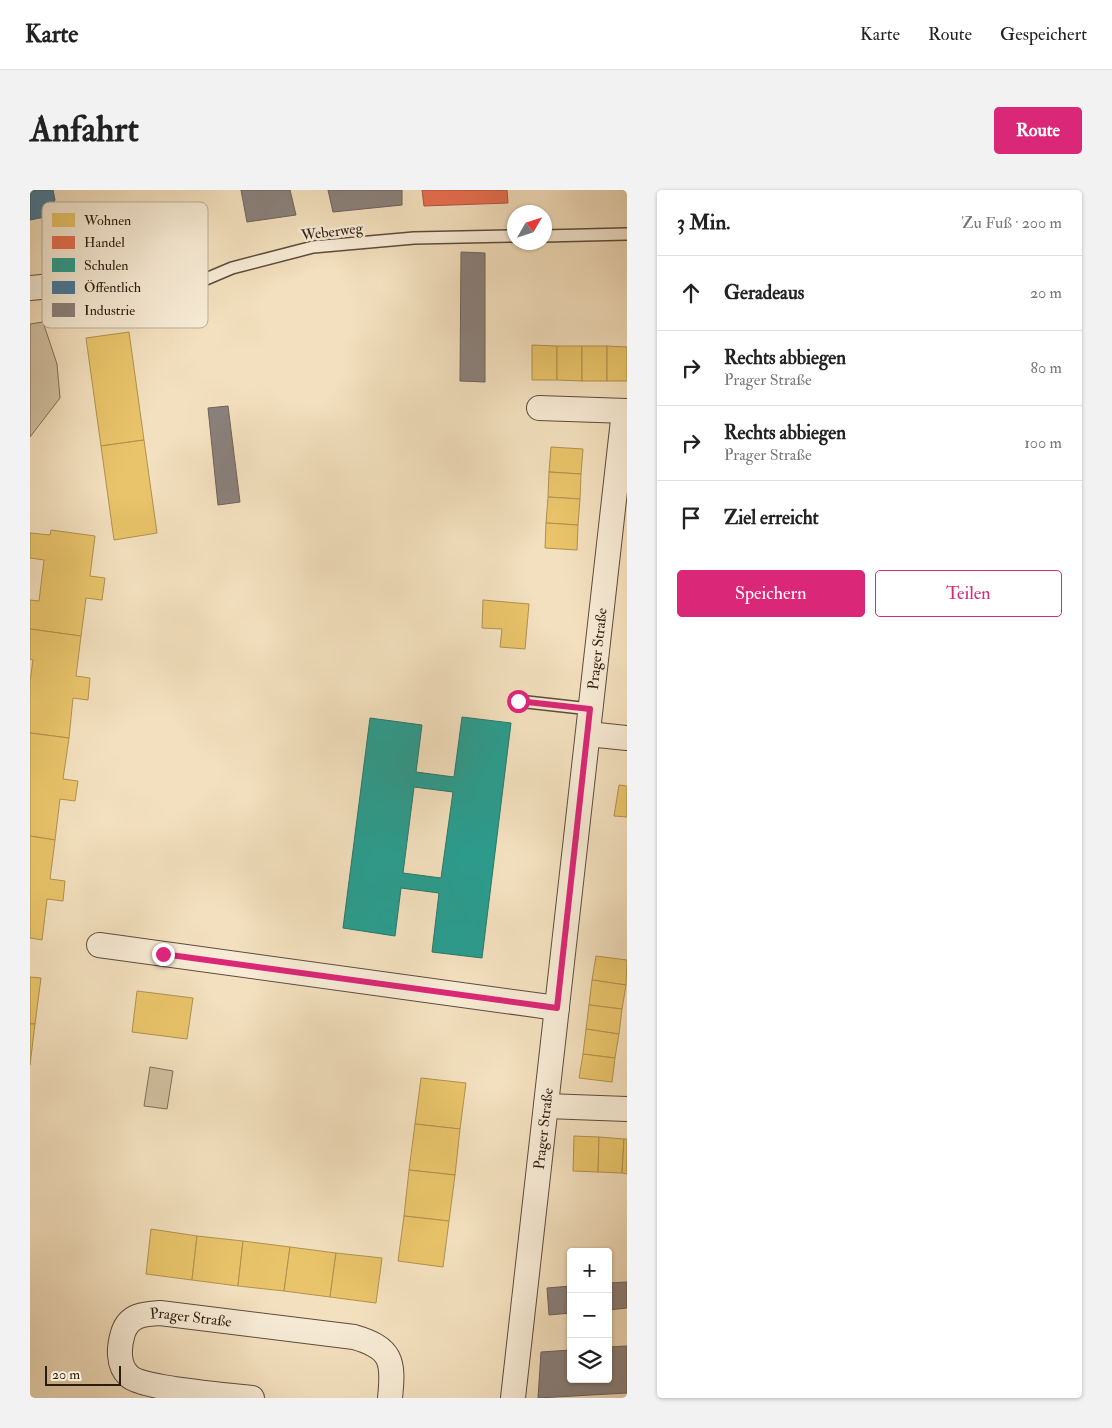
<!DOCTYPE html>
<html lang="de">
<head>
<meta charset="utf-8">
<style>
	:root { --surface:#fff; --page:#f2f2f2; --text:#222; --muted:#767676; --line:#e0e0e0; --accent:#db2777 }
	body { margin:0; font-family:"IM FELL Double Pica",serif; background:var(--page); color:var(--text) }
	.controls { position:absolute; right:15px; bottom:15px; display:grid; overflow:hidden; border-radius:5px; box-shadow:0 1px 4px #0004 }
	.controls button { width:45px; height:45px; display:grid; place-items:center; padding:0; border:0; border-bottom:1px solid var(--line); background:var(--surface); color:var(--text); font:25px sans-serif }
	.compass { position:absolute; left:477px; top:15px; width:45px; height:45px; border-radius:50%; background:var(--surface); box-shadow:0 1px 4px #0004; rotate:51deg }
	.scale { position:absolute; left:15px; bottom:12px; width:76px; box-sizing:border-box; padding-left:5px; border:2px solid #2c1b0f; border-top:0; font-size:14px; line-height:18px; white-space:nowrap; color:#2c1b0f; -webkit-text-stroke:4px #f7ebd5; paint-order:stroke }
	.stop { position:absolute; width:15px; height:15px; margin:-11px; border:4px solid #db2777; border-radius:50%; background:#fff }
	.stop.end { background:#db2777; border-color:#fff; box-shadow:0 1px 5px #0008 }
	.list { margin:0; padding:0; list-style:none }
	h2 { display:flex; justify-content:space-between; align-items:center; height:65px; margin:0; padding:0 20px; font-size:21px }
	h2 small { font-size:16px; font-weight:400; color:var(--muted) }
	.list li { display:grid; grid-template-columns:32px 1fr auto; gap:15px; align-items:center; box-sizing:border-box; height:75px; padding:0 20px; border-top:1px solid var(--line) }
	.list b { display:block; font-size:19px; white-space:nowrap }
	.list p { margin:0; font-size:16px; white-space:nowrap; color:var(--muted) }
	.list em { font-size:16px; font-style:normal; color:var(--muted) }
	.actions { display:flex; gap:10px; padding:15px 20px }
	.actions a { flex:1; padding:11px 0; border:1px solid var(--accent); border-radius:5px; text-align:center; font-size:18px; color:var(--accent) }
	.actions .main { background:var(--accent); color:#fff }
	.icon { flex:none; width:28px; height:28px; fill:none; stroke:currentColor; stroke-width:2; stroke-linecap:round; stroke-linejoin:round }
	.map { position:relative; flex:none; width:597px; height:1208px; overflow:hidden; border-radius:5px }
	header { display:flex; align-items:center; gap:30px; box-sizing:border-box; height:70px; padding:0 25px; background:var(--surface); border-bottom:1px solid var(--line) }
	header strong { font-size:24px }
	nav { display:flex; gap:28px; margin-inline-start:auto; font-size:18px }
	.intro { display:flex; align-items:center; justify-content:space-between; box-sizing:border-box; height:120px; padding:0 30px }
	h1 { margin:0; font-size:35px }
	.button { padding:12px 22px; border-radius:5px; background:var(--accent); color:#fff; font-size:18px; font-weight:700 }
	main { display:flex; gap:30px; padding:0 30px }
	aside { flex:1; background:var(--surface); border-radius:5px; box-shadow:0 1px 4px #0004 }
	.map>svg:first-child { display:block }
	.green { fill:#d1bfa0; stroke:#7e6d58 }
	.homes { fill:#e9c46a; stroke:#b0914f }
	.shops { fill:#e76f51; stroke:#af563d }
	.schools { fill:#2a9d8f; stroke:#2b7669; fill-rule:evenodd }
	.public { fill:#457b9d; stroke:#3e5e72 }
	.industry { fill:#8a817c; stroke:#6e625b }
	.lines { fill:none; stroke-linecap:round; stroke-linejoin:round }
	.lane-casing { stroke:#5e4c3b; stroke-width:14 }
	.street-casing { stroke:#5e4c3b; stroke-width:26 }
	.lane { stroke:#f7ebd5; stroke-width:11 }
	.street { stroke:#f7ebd5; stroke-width:24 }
	.route { stroke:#db2777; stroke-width:6 }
	.labels { text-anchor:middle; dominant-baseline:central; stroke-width:5; stroke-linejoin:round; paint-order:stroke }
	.street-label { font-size:15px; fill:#2c1b0f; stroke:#f7ebd5 }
	.key { fill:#f7ebd5; stroke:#baad9a; stroke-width:1 }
	.key-label { font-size:14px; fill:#2c1b0f }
</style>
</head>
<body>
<header>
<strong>Karte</strong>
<nav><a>Karte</a><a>Route</a><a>Gespeichert</a></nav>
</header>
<div class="intro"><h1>Anfahrt</h1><a class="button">Route</a></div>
<main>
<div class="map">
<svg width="597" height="1208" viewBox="0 0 597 1208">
	<rect width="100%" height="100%" fill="#f3e0be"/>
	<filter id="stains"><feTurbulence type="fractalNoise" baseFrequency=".004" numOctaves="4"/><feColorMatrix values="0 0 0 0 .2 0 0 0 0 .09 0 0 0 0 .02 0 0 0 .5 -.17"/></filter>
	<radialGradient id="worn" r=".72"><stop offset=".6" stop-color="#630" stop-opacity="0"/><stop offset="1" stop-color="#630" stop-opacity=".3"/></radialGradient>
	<g class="green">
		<path d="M 13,132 L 27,174 L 30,208 L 0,247 L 0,134 Z"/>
		<path d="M 120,877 L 143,881 L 137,919 L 114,916 Z"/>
	</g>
	<g class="homes">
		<path d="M 99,142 L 114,250 L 71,256 L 56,148 Z"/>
		<path d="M 502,155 L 527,156 L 527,190 L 502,190 Z"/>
		<path d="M 527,156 L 552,156 L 552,191 L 527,190 Z"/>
		<rect x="552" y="156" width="25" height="35"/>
		<path d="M 577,156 L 597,157 L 597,191 L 577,191 Z"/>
		<path d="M 114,250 L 127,343 L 84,350 L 71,256 Z"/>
		<path d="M 521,257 L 553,259 L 551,284 L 519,282 Z"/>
		<path d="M 519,282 L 551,284 L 550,309 L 518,307 Z"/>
		<path d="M 518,307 L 550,309 L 548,335 L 516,333 Z"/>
		<path d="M 516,333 L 548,335 L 547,360 L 515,358 Z"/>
		<path d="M 21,340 L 65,346 L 60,386 L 75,388 L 72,410 L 56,408 L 51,446 L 0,439 L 0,410 L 9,411 L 14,370 L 0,368 L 0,343 L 20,345 Z"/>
		<path d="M 453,410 L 499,414 L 495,459 L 470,457 L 472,439 L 452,438 Z"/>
		<path d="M 0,439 L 51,446 L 46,486 L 60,488 L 58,510 L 43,508 L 39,548 L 0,543 L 0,491 L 3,470 L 0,469 Z"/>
		<path d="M 0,543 L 39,548 L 33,589 L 48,591 L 45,611 L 30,609 L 25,650 L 0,646 Z"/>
		<path d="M 589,595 L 597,596 L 597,627 L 584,626 Z"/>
		<path d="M 0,646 L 25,650 L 20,689 L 35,691 L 33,711 L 17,709 L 12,750 L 0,748 Z"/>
		<path d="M 566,766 L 597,770 L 596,795 L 562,790 Z"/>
		<path d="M 0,787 L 11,788 L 5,834 L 0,834 Z"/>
		<path d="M 562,790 L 596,795 L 592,819 L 559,815 Z"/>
		<path d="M 107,801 L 163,808 L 157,849 L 102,842 Z"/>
		<path d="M 559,815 L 592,819 L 589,844 L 556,839 Z"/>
		<path d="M 0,834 L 5,834 L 0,875 Z"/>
		<path d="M 556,839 L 589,844 L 585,868 L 553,864 Z"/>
		<path d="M 553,864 L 585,868 L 582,892 L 549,888 Z"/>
		<path d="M 391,888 L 436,893 L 430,939 L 385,934 Z"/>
		<path d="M 385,934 L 430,939 L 425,985 L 379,980 Z"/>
		<path d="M 544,946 L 569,947 L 568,982 L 543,981 Z"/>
		<path d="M 569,947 L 594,949 L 592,983 L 568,982 Z"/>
		<path d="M 594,949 L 597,949 L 597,984 L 592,983 Z"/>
		<path d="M 379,980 L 425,985 L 419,1031 L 374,1026 Z"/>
		<path d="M 374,1026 L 419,1031 L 413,1077 L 368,1071 Z"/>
		<path d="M 121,1039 L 167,1046 L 162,1090 L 116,1084 Z"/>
		<path d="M 167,1046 L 213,1051 L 208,1096 L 162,1090 Z"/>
		<path d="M 213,1051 L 260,1057 L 254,1101 L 208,1096 Z"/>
		<path d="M 260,1057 L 306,1063 L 300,1107 L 254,1101 Z"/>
		<path d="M 306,1063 L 352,1068 L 346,1113 L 300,1107 Z"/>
	</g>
	<path class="shops" d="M 392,0 L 477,0 L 478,13 L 394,16 Z"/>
	<path class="schools" d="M 432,527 L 481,533 L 452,768 L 402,762 L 409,703 L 371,698 L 365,746 L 313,738 L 340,528 L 392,535 L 386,582 L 424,587 ZM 384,597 L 423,602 L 411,688 L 373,683 Z"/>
	<path class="public" d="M 0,0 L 23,0 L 25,10 L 15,27 L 0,30 Z"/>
	<g class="industry">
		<path d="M 211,0 L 260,0 L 266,25 L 217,32 Z"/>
		<path d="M 298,0 L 372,0 L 372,15 L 303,22 Z"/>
		<path d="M 431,62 L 455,63 L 455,192 L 430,191 Z"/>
		<path d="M 198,216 L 210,312 L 188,315 L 178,218 Z"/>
		<path d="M 597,1092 L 597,1118 L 578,1120 L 578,1093 Z"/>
		<path d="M 541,1096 L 541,1123 L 519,1125 L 517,1098 Z"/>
		<path d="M 597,1156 L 597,1203 L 508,1208 L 511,1162 L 541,1160 L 541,1189 L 578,1189 L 578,1157 Z"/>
	</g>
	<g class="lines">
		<defs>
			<g id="lane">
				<path d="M 514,46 L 597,44"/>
				<path d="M 131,108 L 202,78 L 283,57 L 384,48 L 484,46"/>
				<path d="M 488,511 L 560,519"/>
			</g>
			<g id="street">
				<path d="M 0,98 L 96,89 L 118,94 L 131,108"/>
				<path d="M 509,218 L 597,221"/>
				<path d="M 558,544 L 597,548"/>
				<path d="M 69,755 L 527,818"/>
				<path d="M 516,916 L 597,919"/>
				<path id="s1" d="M 222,1208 C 199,1205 113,1199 99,1186 C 87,1175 89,1156 93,1143 C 99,1125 113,1124 130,1123 L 324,1147 C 362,1158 364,1171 360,1208"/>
				<path id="s2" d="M 483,1208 L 594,221"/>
			</g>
		</defs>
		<use href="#lane" class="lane-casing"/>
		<use href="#street" class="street-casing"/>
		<use href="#lane" class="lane"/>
		<use href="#street" class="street"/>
	</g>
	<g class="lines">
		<path class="route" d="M 133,764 L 527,818 L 560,519 L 488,511"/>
	</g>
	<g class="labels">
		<g class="street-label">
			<text transform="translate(302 42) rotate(-7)">Weberweg</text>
			<text stroke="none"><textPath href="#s2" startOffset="754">Prager Straße</textPath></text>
			<text stroke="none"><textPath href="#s2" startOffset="271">Prager Straße</textPath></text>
			<text stroke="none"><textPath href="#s1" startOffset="248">Prager Straße</textPath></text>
		</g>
	</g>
	<rect x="12" y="12" width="166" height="126" rx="8" class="key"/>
	<rect x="22" y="23" width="23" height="14" fill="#e9c46a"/>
	<rect x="22" y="46" width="23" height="13" fill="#e76f51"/>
	<rect x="22" y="68" width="23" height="14" fill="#2a9d8f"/>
	<rect x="22" y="91" width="23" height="13" fill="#457b9d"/>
	<rect x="22" y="113" width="23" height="14" fill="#8a817c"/>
	<g class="key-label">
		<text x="54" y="35">Wohnen</text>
		<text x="54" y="57">Handel</text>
		<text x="54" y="80">Schulen</text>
		<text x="54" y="102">Öffentlich</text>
		<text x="54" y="125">Industrie</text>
	</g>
	<rect width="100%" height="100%" filter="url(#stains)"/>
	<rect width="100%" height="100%" fill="url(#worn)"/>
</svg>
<div class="controls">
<button>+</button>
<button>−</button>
<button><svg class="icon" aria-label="layers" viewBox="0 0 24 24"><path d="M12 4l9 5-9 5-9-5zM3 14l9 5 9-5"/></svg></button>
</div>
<svg class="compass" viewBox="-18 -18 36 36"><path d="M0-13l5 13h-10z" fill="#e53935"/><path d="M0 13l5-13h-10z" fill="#767676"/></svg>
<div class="scale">20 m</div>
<div class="stop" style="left:488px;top:511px"></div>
<div class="stop end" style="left:133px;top:764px"></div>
</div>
<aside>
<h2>3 Min.<small>Zu Fuß · 200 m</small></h2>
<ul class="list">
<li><svg class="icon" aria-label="ahead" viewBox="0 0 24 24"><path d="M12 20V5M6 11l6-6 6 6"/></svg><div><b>Geradeaus</b></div><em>20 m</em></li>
<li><svg class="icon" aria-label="right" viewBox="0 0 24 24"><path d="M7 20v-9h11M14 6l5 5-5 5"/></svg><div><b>Rechts abbiegen</b><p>Prager Straße</p></div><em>80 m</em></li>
<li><svg class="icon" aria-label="right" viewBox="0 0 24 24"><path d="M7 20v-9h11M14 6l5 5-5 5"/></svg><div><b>Rechts abbiegen</b><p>Prager Straße</p></div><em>100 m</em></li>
<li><svg class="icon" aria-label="arrive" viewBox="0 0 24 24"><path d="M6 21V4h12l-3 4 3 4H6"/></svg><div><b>Ziel erreicht</b></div></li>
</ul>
<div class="actions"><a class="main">Speichern</a><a>Teilen</a></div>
</aside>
</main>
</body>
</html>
